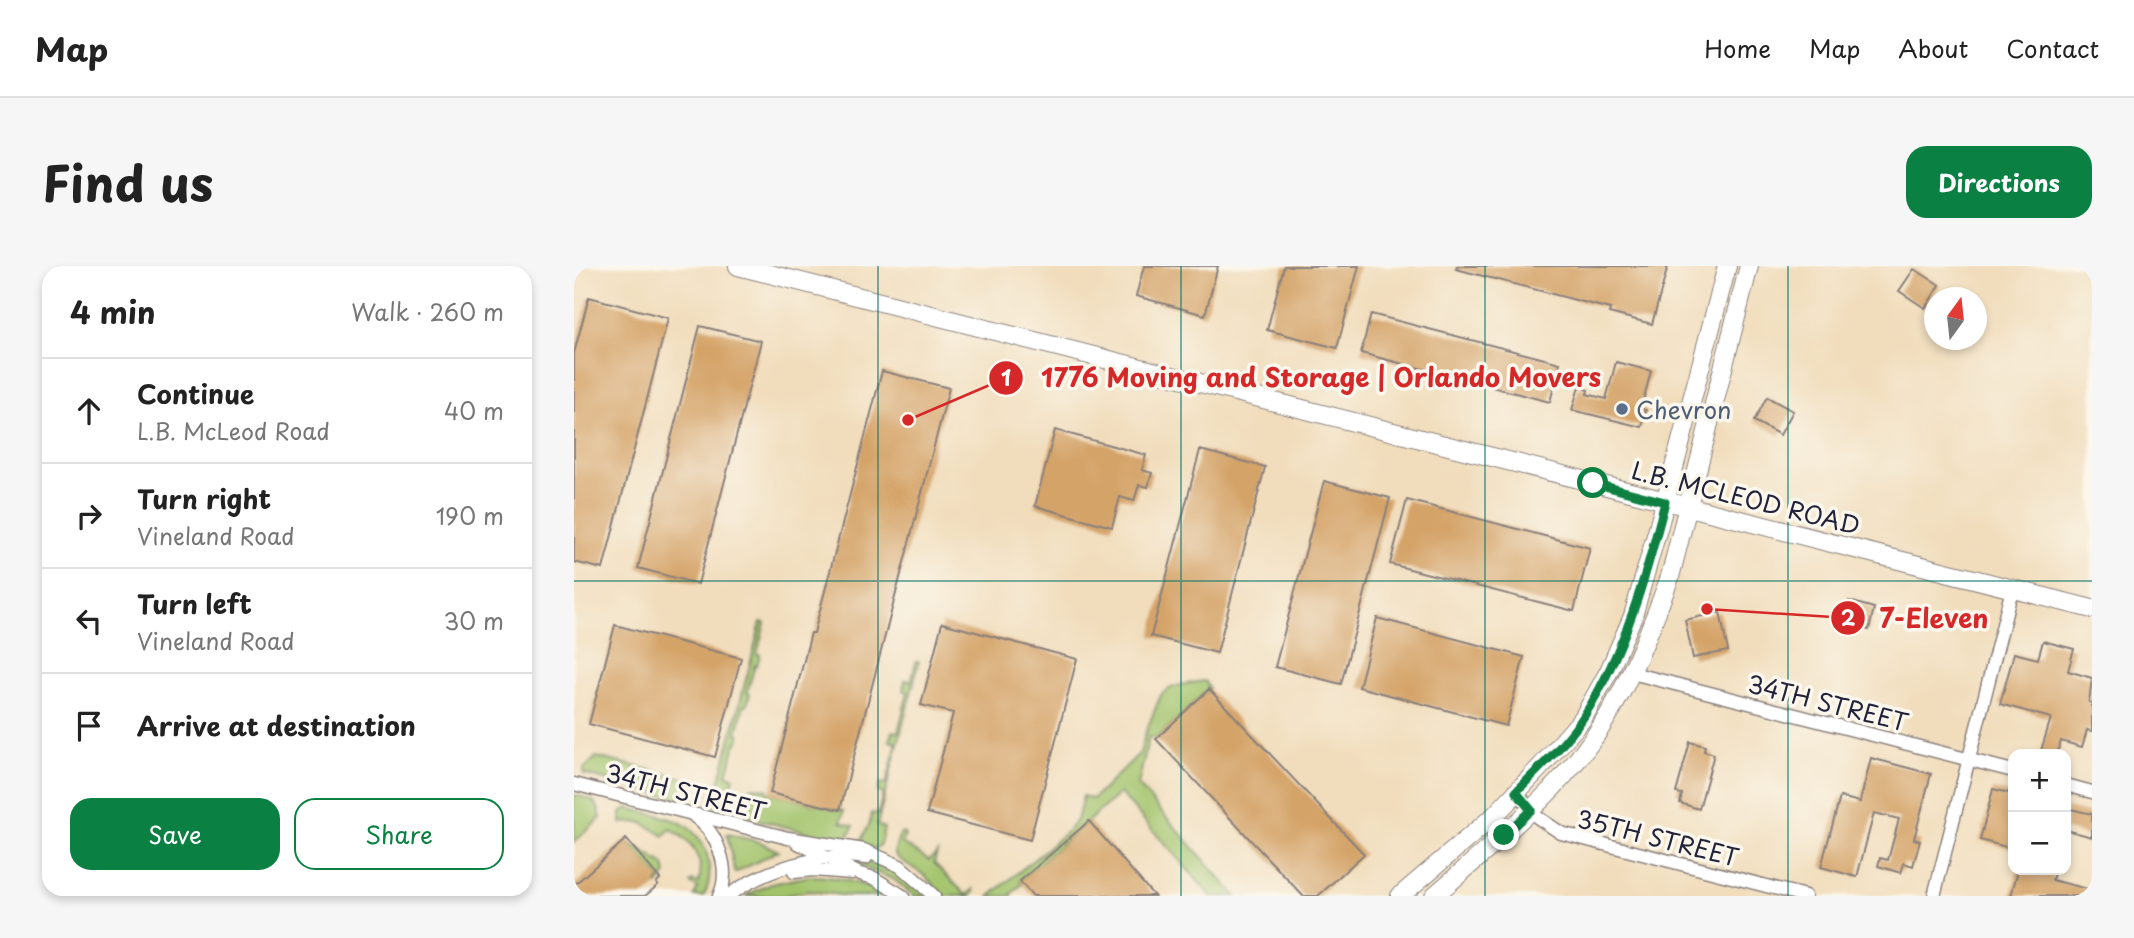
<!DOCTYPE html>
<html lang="en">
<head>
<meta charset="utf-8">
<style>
	:root { --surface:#fff; --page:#f6f6f6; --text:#222; --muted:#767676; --line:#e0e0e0; --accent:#0b8043 }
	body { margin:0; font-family:"Playpen Sans",sans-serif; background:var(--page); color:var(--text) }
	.controls { position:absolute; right:21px; bottom:21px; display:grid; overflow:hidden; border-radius:14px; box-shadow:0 4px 10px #0003 }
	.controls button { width:63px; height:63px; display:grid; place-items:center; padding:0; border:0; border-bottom:2px solid var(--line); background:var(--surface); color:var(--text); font:35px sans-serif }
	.compass { position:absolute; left:1350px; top:21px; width:63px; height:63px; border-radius:50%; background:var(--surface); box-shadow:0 4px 10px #0003; rotate:15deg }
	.stop { position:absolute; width:21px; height:21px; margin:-16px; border:5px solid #0b8043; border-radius:50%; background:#fff }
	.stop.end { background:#0b8043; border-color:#fff; box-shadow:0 2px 7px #0008 }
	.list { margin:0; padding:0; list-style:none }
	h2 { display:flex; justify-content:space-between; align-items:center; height:91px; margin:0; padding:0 28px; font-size:30px }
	h2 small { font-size:23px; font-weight:400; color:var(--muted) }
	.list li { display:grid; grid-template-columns:46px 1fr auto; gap:21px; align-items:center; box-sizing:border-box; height:105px; padding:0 28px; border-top:2px solid var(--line) }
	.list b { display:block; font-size:26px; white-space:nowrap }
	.list p { margin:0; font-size:23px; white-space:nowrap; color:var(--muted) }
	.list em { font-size:23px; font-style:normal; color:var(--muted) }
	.actions { display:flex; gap:14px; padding:21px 28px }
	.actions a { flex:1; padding:16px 0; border:2px solid var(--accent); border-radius:21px; text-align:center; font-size:24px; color:var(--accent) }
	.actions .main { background:var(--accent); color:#fff }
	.icon { flex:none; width:38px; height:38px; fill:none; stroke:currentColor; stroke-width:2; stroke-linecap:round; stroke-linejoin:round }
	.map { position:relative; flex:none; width:1518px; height:630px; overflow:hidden; border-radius:21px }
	header { display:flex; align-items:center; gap:42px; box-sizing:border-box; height:98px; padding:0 35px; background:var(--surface); border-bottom:2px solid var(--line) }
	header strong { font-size:33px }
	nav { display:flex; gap:38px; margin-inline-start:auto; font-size:24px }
	.intro { display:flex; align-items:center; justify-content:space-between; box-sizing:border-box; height:168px; padding:0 42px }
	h1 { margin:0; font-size:49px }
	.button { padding:18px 32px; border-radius:21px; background:var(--accent); color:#fff; font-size:24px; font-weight:700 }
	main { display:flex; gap:42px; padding:0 42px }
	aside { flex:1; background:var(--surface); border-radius:21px; box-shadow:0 4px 10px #0003 }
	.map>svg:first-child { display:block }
	.green { fill:#a2c36b; stroke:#627253; stroke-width:2 }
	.building { fill:#d4a368 }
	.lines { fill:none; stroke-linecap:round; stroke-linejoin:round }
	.street-casing { stroke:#8a807c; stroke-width:15 }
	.secondary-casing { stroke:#8a807c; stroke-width:20 }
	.street { stroke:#fff; stroke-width:12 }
	.secondary { stroke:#fff; stroke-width:18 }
	.route { stroke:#0b8043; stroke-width:9 }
	.grid { fill:none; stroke:#0f766e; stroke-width:2; stroke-opacity:0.55 }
	.service-dot { fill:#5c6f8a; stroke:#fbf7ec; stroke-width:2.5 }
	.labels { text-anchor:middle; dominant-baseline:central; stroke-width:7; stroke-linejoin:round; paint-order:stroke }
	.service-label { font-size:24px; fill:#4e5e75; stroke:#fbf7ec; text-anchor:start }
	.street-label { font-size:24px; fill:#22223b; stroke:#fbf7ec }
	.leader { fill:none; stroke:#d62828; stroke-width:2.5 }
	.callout-dot { fill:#d62828; stroke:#fbf7ec; stroke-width:2.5 }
	.mark-label { font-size:21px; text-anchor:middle; font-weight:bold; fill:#fff }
	.callout-label { font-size:26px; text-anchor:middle; font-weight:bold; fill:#d62828; stroke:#fbf7ec; stroke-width:7; stroke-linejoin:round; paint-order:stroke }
</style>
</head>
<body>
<header>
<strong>Map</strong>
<nav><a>Home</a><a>Map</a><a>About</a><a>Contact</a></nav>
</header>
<div class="intro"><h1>Find us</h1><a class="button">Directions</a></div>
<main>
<aside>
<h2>4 min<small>Walk · 260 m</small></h2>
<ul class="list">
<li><svg class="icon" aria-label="ahead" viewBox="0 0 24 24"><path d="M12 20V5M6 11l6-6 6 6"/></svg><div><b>Continue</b><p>L.B. McLeod Road</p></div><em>40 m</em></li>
<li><svg class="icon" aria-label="right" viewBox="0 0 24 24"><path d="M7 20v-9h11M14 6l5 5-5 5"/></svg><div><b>Turn right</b><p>Vineland Road</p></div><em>190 m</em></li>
<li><svg class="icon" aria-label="left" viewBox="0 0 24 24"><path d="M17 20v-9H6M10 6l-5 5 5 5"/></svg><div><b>Turn left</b><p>Vineland Road</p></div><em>30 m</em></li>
<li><svg class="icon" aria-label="arrive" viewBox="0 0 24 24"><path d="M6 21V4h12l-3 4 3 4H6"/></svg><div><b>Arrive at destination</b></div></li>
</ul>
<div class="actions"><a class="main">Save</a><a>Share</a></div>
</aside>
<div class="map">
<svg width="1518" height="630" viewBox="0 0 1518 630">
	<rect width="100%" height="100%" fill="#fbf7ec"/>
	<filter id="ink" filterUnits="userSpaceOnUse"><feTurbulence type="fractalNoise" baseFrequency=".0143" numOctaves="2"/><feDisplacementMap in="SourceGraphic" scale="14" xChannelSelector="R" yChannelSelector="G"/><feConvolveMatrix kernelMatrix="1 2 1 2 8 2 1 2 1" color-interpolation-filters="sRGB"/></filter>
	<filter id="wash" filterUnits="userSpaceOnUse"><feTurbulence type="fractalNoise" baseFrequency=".00686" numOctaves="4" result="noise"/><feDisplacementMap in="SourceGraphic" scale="28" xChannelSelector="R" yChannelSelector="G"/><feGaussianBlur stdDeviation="1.57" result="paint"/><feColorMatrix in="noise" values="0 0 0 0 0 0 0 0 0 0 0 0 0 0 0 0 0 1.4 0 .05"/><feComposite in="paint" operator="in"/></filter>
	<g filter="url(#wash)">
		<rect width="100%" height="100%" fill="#f1ddbc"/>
		<g class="green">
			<path d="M 187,356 L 191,357 L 183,388 L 186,389 L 183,399 L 181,399 L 173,427 L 176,428 L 173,439 L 170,439 L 163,467 L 166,468 L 163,478 L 161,478 L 153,509 L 160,511 L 153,539 L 146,544 L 135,536 L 139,520 L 144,521 Z"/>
			<path d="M 342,395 L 345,396 L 303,559 L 310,562 L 306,579 L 301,583 L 288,579 L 287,574 L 295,559 L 298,547 L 304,548 L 309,528 L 304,526 L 306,517 L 312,518 L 323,477 L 316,475 L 319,465 L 324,466 L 334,426 L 329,424 L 331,414 L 337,415 Z"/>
			<path d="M 631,415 L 635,423 L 582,473 L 575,471 L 564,519 L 662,630 L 637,630 L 546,527 L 446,615 L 448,618 L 437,628 L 438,630 L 416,630 L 495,564 L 504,551 L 509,530 L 519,533 L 566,487 L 572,465 L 587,429 C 598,418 617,417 631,415 Z"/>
			<path d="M 22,491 L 118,514 L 121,518 C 119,526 117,533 107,534 L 9,508 L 10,503 Z"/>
			<path d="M 181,521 L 193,523 L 193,526 L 270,545 L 267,556 L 280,560 L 272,573 L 268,575 L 177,552 L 172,549 L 169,543 L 175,523 Z"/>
			<path d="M 0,529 C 18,533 23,533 27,552 L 0,576 Z"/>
			<path d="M 54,542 C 71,547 92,549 107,557 C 134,572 142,604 130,630 L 120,630 L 124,622 L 116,617 L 118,615 L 125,617 C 131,592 117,574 96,563 L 90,570 L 67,556 L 47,557 L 47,547 Z"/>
			<path d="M 329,567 L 331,569 L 328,577 L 355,594 L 363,587 L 360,597 L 392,629 L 400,623 L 400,627 L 397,630 L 370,630 L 350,609 L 324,592 L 320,586 L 326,568 Z"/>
			<path d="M 153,568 L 186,576 L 204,585 L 161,607 Z"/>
			<path d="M 53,575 L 90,599 L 92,608 L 84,619 L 82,617 L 86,613 Z"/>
			<path d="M 286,594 L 323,607 L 352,630 L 341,630 L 319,613 L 277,596 Z"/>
			<path d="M 235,610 C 264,610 289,617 314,630 L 275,630 L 235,625 L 208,630 L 171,630 L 197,618 Z"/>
		</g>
		<g id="blocks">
			<g class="building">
				<path d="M 570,0 L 644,0 L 631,49 L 562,30 Z"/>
				<path d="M 710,0 L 785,0 L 763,82 L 693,64 Z"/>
				<path d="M 883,0 L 1094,0 L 1078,58 L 1035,47 L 1036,43 L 882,3 Z"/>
				<path d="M 1340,3 L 1366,19 L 1351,42 L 1325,25 Z"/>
				<path d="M 15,31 L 94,52 L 29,303 L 0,296 L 0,87 Z"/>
				<path d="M 797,48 L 986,97 L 976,136 L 787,87 Z"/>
				<path d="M 126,60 L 187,75 L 124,318 L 64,302 Z"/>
				<path d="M 1042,96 L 1077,105 L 1067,143 L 1072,144 L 1068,161 L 998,144 L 1005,121 L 1014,124 L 1013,128 L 1032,133 Z"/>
				<path d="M 308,105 L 375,122 L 266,544 L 196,527 L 237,367 L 240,367 Z"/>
				<path d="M 1193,131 L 1219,145 L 1206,169 L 1180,155 Z"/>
				<path d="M 481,164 L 572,189 L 568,204 L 578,207 L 574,221 L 565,219 L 560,235 L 546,231 L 538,261 L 461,240 Z"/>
				<path d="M 626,184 L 691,201 L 643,387 L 577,370 Z"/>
				<path d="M 750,215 L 816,232 L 767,418 L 701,401 Z"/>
				<path d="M 833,234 L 1016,282 L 1000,345 L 816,298 Z"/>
				<path d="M 1275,335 L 1300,342 L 1295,364 L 1269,357 Z"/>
				<path d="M 1146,346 L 1154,385 L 1119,392 L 1111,354 Z"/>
				<path d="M 803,352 L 950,391 L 932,460 L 785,421 Z"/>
				<path d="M 368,357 L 503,393 L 456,574 L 353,547 L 379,447 L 347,439 Z"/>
				<path d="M 41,359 L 167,392 L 141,491 L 15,458 Z"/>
				<path d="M 1469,375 L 1500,383 L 1494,405 L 1518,412 L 1515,436 L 1518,437 L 1518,465 L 1513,464 L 1508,481 L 1487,475 L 1483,488 L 1466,488 L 1477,452 L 1426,438 L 1440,387 L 1464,393 Z"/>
				<path d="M 635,423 L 790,588 L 744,630 L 729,630 L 582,473 Z"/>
				<path d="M 1116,476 L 1131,480 L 1130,485 L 1140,488 L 1125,543 L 1106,537 L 1108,528 L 1102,527 Z"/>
				<path d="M 1297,492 L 1357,508 L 1340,573 L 1346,575 L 1339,600 L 1330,597 L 1327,607 L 1304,600 L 1306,592 L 1314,594 L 1325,553 L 1300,547 L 1283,611 L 1247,601 L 1266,531 L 1286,536 Z"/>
				<path d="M 1419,523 L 1439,528 L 1439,583 L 1406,574 Z"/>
				<path d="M 1492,542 L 1518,548 L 1518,571 L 1492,564 Z"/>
				<path d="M 515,555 L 580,630 L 459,630 L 449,619 L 446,615 Z"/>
				<path d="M 52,573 L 86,613 L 82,617 L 84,619 L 71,630 L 0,630 L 0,619 Z"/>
				<path d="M 1444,604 L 1481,604 L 1478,614 L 1518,624 L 1518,630 L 1437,630 Z"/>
			</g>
		</g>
	</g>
	<g filter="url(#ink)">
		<use href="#blocks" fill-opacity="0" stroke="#8a807c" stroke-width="2"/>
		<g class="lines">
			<defs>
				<g id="street">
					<path d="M 1058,407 L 1439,505"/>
					<path d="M 0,518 L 214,572 L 290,584 L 326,600 L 360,630"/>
					<path d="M 1492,519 L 1518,526"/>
					<path d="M 942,526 L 963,551 L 987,567 L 1231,630"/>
					<path d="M 120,550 C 143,566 158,603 145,630"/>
					<path d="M 224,577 L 286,608 L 300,612 L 329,630"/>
					<path d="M 220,606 L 239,604 L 278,607"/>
					<path d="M 154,630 C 188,604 250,585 292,592"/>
					<path d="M 1360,630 L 1438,323"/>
				</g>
				<g id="secondary">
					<path d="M 164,0 L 1518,343"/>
					<path d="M 826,630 L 921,549 L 970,497 L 1009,452 L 1035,405 L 1059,350 L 1085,259 L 1153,0"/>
					<path d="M 860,630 C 918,579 988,524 1029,458 C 1058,412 1077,362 1096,311 L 1175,0"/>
				</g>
			</defs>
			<use href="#street" class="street-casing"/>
			<use href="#secondary" class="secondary-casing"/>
			<use href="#street" class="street"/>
			<use href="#secondary" class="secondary"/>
		</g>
	</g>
	<g class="lines" filter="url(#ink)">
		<path class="route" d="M 930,569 L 957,544 L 942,526 C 964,503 993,477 1010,450 C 1051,385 1072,310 1091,236 L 1019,217"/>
	</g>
	<path class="grid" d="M 304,0 L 304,630M 607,0 L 607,630M 911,0 L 911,630M 1214,0 L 1214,630M 0,315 L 1518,315"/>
	<circle class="service-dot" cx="1048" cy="143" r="7"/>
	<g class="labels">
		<g class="service-label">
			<text x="1062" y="143">Chevron</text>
		</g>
		<g class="street-label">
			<text transform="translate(1172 231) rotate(14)">L.B. MCLEOD ROAD</text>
			<text transform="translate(1254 436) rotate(14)">34TH STREET</text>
			<text transform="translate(112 525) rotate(14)">34TH STREET</text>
			<text transform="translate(1084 571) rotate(14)">35TH STREET</text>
		</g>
	</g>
	<path class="leader" d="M334 154L432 112M1133 343L1274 352"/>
	<g class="callout-dot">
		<circle cx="334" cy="154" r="7"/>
		<circle cx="1133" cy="343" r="7"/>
		<circle cx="432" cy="112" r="18"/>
		<circle cx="1274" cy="352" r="18"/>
	</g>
	<g class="mark-label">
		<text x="432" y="120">1</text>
		<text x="1274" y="360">2</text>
	</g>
	<g class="callout-label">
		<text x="747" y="121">1776 Moving and Storage | Orlando Movers</text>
		<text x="1360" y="362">7-Eleven</text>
	</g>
</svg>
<div class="controls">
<button>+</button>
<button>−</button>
</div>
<svg class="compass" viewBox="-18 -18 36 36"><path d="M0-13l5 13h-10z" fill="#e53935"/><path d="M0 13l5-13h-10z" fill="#767676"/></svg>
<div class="stop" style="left:1019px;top:217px"></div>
<div class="stop end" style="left:930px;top:569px"></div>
</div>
</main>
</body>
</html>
